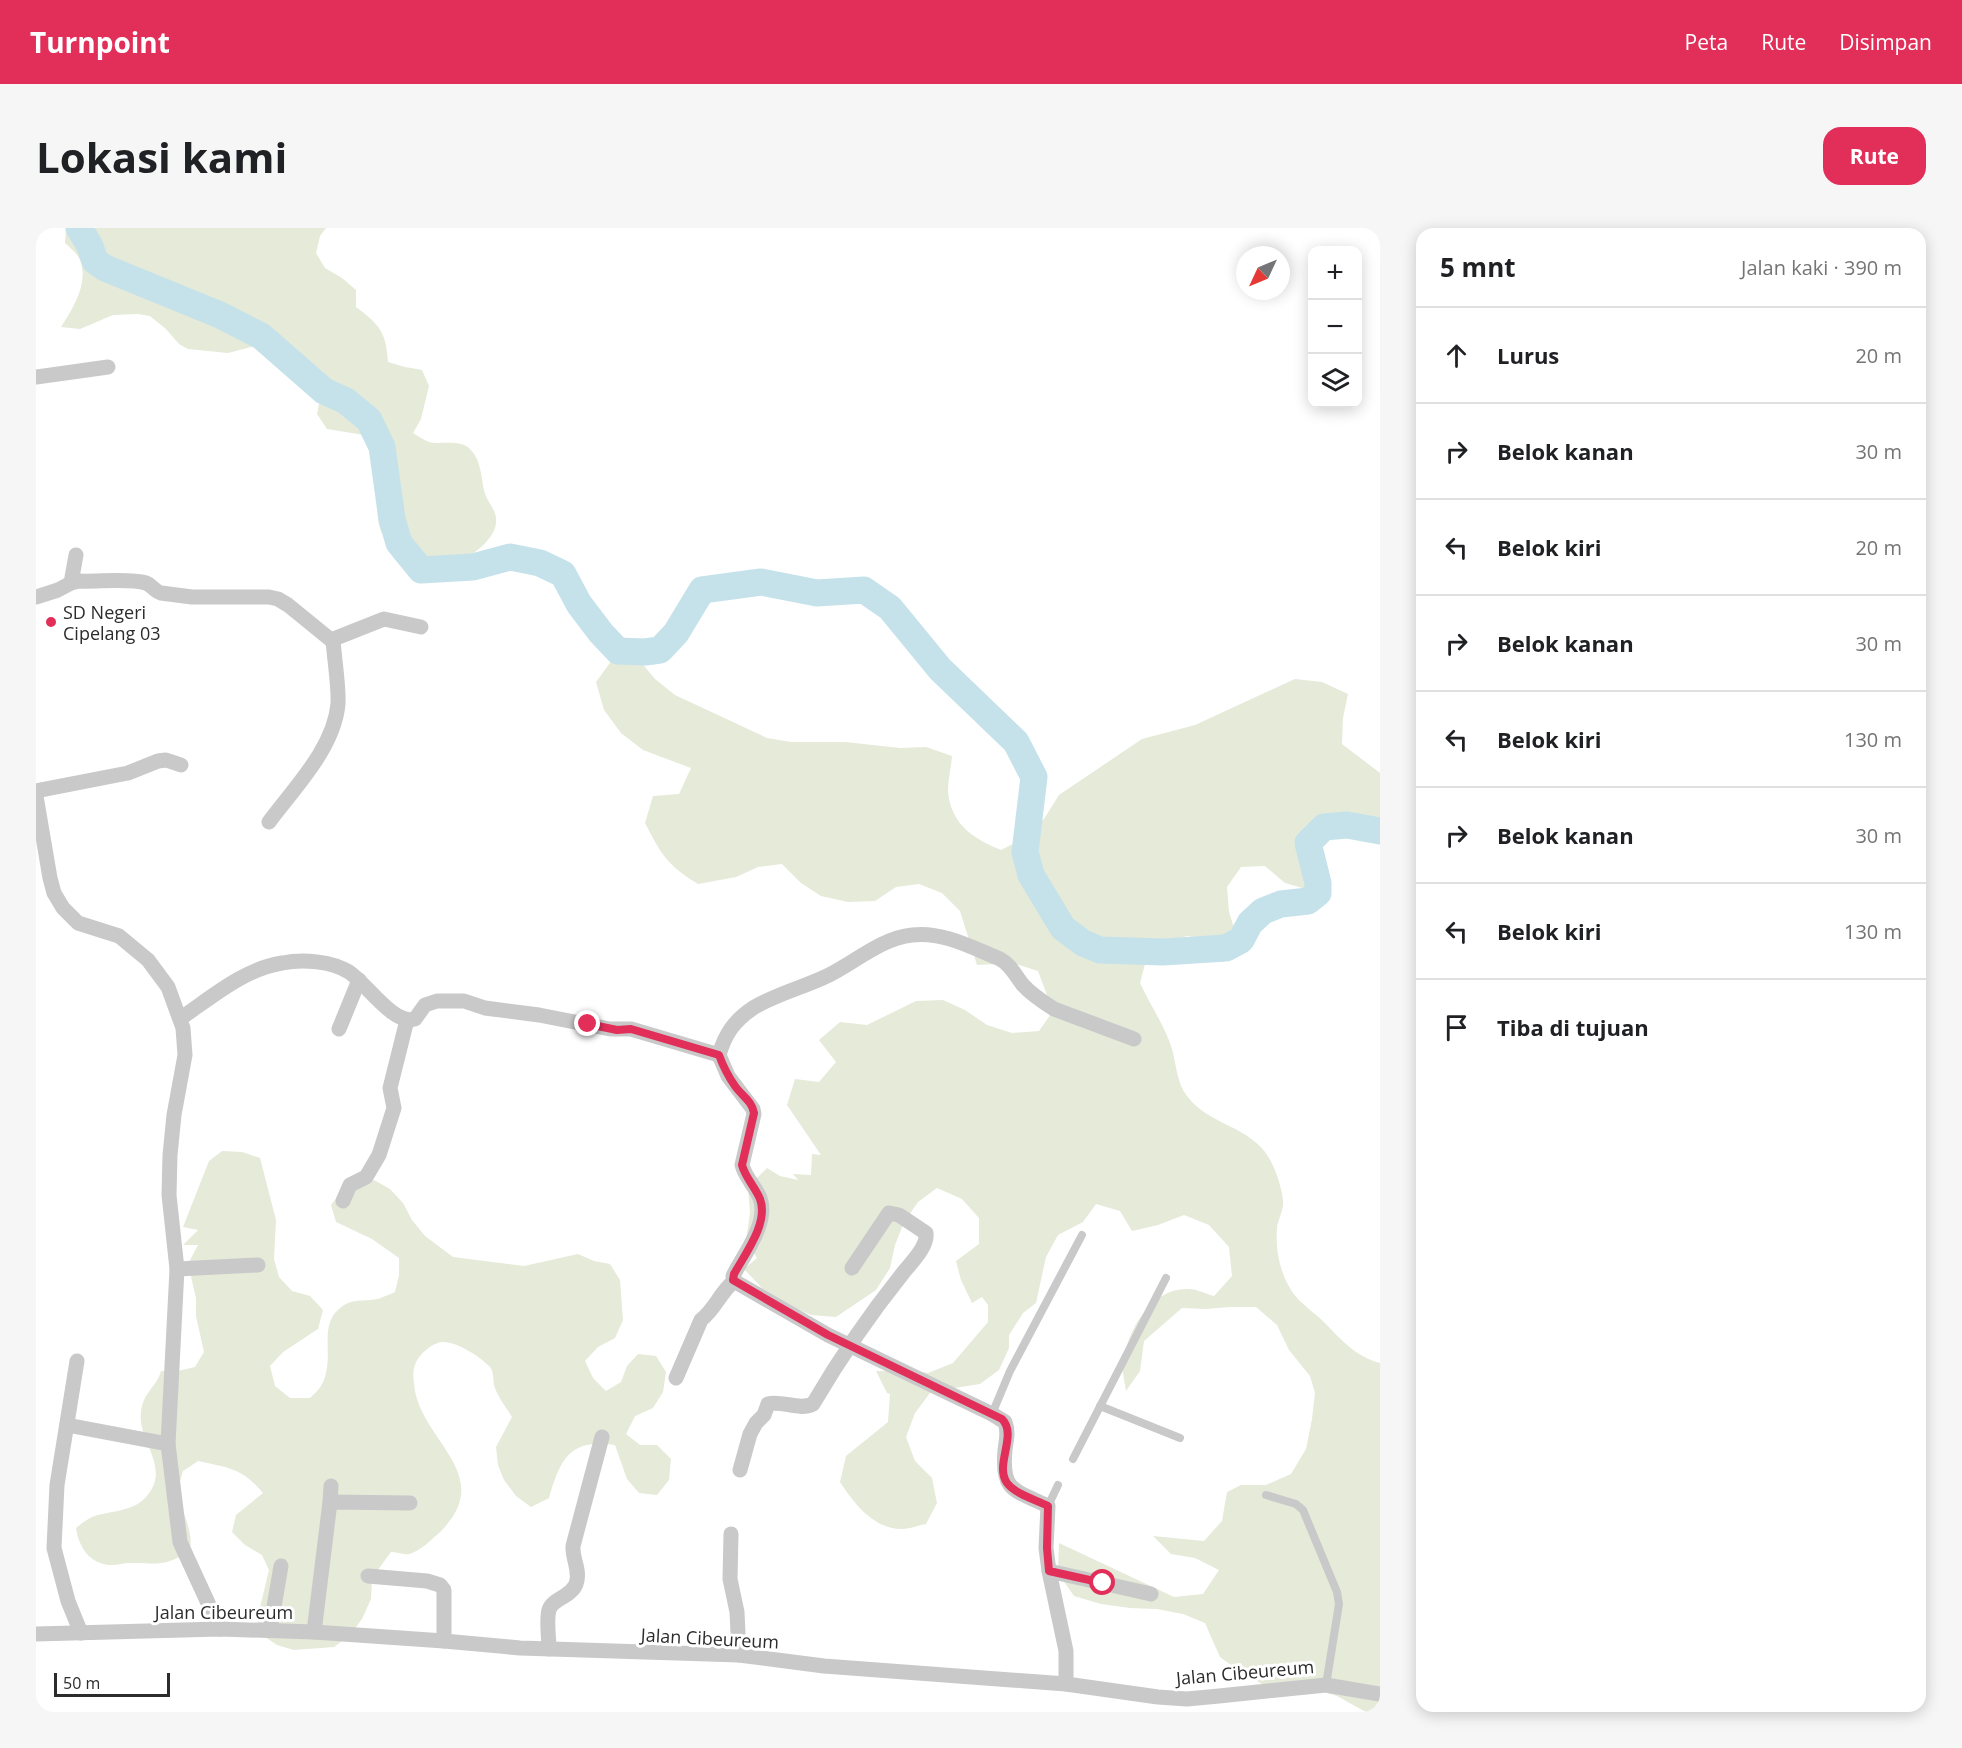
<!DOCTYPE html>
<html lang="id">
<head>
<meta charset="utf-8">
<style>
	:root { --surface:#fff; --page:#f6f6f6; --text:#202124; --muted:#757577; --line:#e0e0e0; --accent:#e12f5a }
	body { margin:0; font-family:"Open Sans",sans-serif; background:var(--page); color:var(--text) }
	.controls { position:absolute; right:18px; top:18px; display:grid; overflow:hidden; border-radius:12px; box-shadow:0 3px 15px #0003 }
	.controls button { width:54px; height:54px; display:grid; place-items:center; padding:0; border:0; border-bottom:2px solid var(--line); background:var(--surface); color:var(--text); font:30px sans-serif }
	.compass { position:absolute; left:1200px; top:18px; width:54px; height:54px; border-radius:50%; background:var(--surface); box-shadow:0 3px 15px #0003; rotate:226deg }
	.scale { position:absolute; left:18px; bottom:15px; width:116px; box-sizing:border-box; padding-left:6px; border:3px solid #2c2c2c; border-top:0; font-size:16px; line-height:21px; white-space:nowrap; color:#2c2c2c; -webkit-text-stroke:4px #fff; paint-order:stroke }
	.stop { position:absolute; width:18px; height:18px; margin:-14px; border:4px solid #e12f5a; border-radius:50%; background:#fff }
	.stop.end { background:#e12f5a; border-color:#fff; box-shadow:0 2px 6px #0008 }
	.list { margin:0; padding:0; list-style:none }
	h2 { display:flex; justify-content:space-between; align-items:center; height:78px; margin:0; padding:0 24px; font-size:26px }
	h2 small { font-size:20px; font-weight:400; color:var(--muted) }
	.list li { display:grid; grid-template-columns:39px 1fr auto; gap:18px; align-items:center; box-sizing:border-box; height:96px; padding:0 24px; border-top:2px solid var(--line) }
	.list b { display:block; font-size:22px; white-space:nowrap }
	.list em { font-size:20px; font-style:normal; color:var(--muted) }
	.icon { flex:none; width:33px; height:33px; fill:none; stroke:currentColor; stroke-width:2; stroke-linecap:round; stroke-linejoin:round }
	.map { position:relative; flex:none; width:1344px; height:1484px; overflow:hidden; border-radius:18px }
	header { display:flex; align-items:center; gap:36px; box-sizing:border-box; height:84px; padding:0 30px; background:var(--accent); color:#fff }
	header strong { font-size:28px }
	nav { display:flex; gap:33px; margin-inline-start:auto; font-size:21px }
	.intro { display:flex; align-items:center; justify-content:space-between; box-sizing:border-box; height:144px; padding:0 36px }
	h1 { margin:0; font-size:42px }
	.button { padding:15px 27px; border-radius:18px; background:var(--accent); color:#fff; font-size:21px; font-weight:700 }
	main { display:flex; gap:36px; padding:0 36px }
	aside { flex:1; background:var(--surface); border-radius:18px; box-shadow:0 3px 15px #0003 }
	.map>svg:first-child { display:block }
	.green { fill:#e5ead9 }
	.lines { fill:none; stroke-linecap:round; stroke-linejoin:round }
	.river { stroke:#c5e2ea; stroke-width:27 }
	.service { stroke:#c9c9c9; stroke-width:8 }
	.minor { stroke:#c9c9c9; stroke-width:15 }
	.route { stroke:#e12f5a; stroke-width:8 }
	.poi-dot { fill:#e12f5a; stroke:#fff; stroke-width:2 }
	.labels { text-anchor:middle; dominant-baseline:central; stroke-width:6; stroke-linejoin:round; paint-order:stroke }
	.poi-label { font-size:18px; fill:#2c2c2c; stroke:#fff; text-anchor:start }
	.street-label { font-size:18px; fill:#2c2c2c; stroke:#fff }
</style>
</head>
<body>
<header>
<strong>Turnpoint</strong>
<nav><a>Peta</a><a>Rute</a><a>Disimpan</a></nav>
</header>
<div class="intro"><h1>Lokasi kami</h1><a class="button">Rute</a></div>
<main>
<div class="map">
<svg width="1344" height="1484" viewBox="0 0 1344 1484">
	<rect width="100%" height="100%" fill="#fff"/>
	<g class="green">
		<path d="M 30,0 L 290,0 L 284,8 L 280,25 L 289,40 L 306,50 L 320,62 L 320,79 C 344,97 350,104 352,134 L 369,139 L 386,142 L 393,158 L 385,191 L 377,205 C 382,208 388,212 393,214 C 405,217 422,211 433,220 C 445,231 445,248 448,262 C 451,277 464,282 459,300 C 452,321 411,346 389,344 C 372,342 354,320 346,305 C 340,294 342,277 341,265 C 340,244 337,226 328,207 L 291,201 L 281,186 L 285,166 L 245,123 L 227,116 L 192,125 L 152,121 L 143,116 L 130,101 L 114,88 L 102,86 L 77,87 L 44,101 L 25,99 C 38,79 54,53 43,30 C 40,24 33,19 29,15 Z"/>
		<path d="M 576,432 L 604,433 L 619,451 L 639,467 L 731,510 L 755,514 L 809,514 L 864,520 L 890,519 L 916,528 C 915,541 910,559 913,571 C 919,600 941,612 965,622 L 988,610 L 1008,591 L 1023,567 L 1106,511 L 1159,497 L 1259,451 L 1286,454 L 1312,466 L 1307,490 L 1306,516 L 1344,545 L 1344,593 L 1298,585 L 1276,595 L 1258,615 L 1269,637 L 1273,662 L 1249,655 L 1229,638 L 1205,639 L 1191,659 L 1193,684 L 1200,706 L 1175,711 L 1151,708 L 1128,715 L 1110,732 L 1104,755 C 1114,777 1129,798 1136,821 C 1140,835 1141,856 1151,868 C 1172,897 1215,898 1233,930 C 1240,942 1246,960 1247,973 C 1248,982 1242,991 1241,1000 C 1239,1022 1244,1046 1257,1065 C 1264,1075 1280,1086 1290,1096 C 1306,1113 1321,1129 1344,1135 L 1344,1484 L 1330,1484 L 1301,1468 L 1278,1461 L 1228,1457 L 1206,1445 L 1184,1429 L 1169,1395 L 1147,1386 L 1121,1381 L 1094,1380 L 1065,1376 L 1038,1368 L 1022,1345 L 1023,1315 L 1138,1369 L 1167,1366 L 1183,1342 L 1159,1330 L 1135,1326 L 1117,1308 L 1168,1313 L 1186,1293 L 1191,1264 L 1205,1257 L 1230,1257 L 1255,1246 L 1270,1221 L 1276,1191 L 1279,1165 L 1274,1148 L 1253,1122 L 1241,1097 L 1220,1079 L 1194,1079 L 1170,1081 L 1146,1080 L 1108,1113 L 1104,1143 L 1090,1163 C 1089,1155 1086,1144 1087,1136 C 1091,1103 1114,1061 1151,1061 C 1159,1060 1170,1066 1178,1068 L 1196,1048 L 1193,1019 L 1173,997 L 1148,987 L 1122,997 L 1096,1003 L 1084,983 L 1060,976 L 1047,994 L 1022,1007 L 1010,1029 L 1000,1075 L 987,1085 L 973,1107 L 973,1120 L 963,1142 L 944,1156 L 918,1160 L 900,1165 L 894,1165 L 879,1185 L 870,1209 L 879,1233 L 896,1250 L 901,1275 L 890,1296 C 883,1297 874,1301 866,1301 C 837,1301 818,1275 804,1254 L 810,1228 L 852,1194 L 854,1166 L 851,1165 L 840,1143 L 860,1143 L 867,1141 L 892,1145 L 917,1135 L 952,1094 L 952,1077 L 946,1069 L 936,1075 L 925,1052 L 920,1033 L 943,1016 L 943,990 L 926,971 L 901,960 L 882,974 L 868,994 L 859,1017 L 854,1040 L 840,1062 L 800,1089 L 775,1087 L 751,1077 L 728,1062 L 708,1041 L 721,1030 L 710,1013 L 714,985 L 712,959 L 731,940 L 744,948 L 762,952 L 757,946 L 775,947 L 776,926 L 785,927 L 751,877 L 759,851 L 783,854 L 800,834 L 783,812 L 804,794 L 831,797 L 880,773 L 907,772 L 929,782 L 951,797 L 976,805 L 1003,803 L 1017,783 L 1002,743 L 977,735 L 941,737 L 924,683 L 906,665 L 883,656 L 860,659 L 839,673 L 812,674 L 785,668 L 765,655 L 746,636 L 722,639 L 700,649 L 662,656 C 631,637 625,626 609,595 L 617,568 L 643,566 L 655,540 L 607,522 L 585,505 L 568,482 L 560,454 Z"/>
		<path d="M 186,923 L 206,924 L 224,930 L 240,992 L 238,1031 L 243,1049 L 256,1063 L 274,1068 L 287,1082 L 282,1101 L 247,1124 L 234,1138 L 239,1158 L 254,1170 L 274,1170 C 278,1166 284,1161 286,1156 C 301,1128 278,1094 310,1076 C 319,1071 332,1073 342,1071 C 348,1069 354,1066 359,1064 L 363,1047 L 363,1030 L 336,1011 L 300,994 L 295,977 C 308,960 317,957 338,952 L 354,961 L 367,975 L 376,992 L 389,1008 L 417,1029 L 488,1038 L 542,1026 L 558,1033 L 574,1036 L 584,1052 L 587,1092 L 579,1110 L 562,1119 L 549,1133 L 557,1150 L 570,1163 L 585,1154 L 591,1138 L 602,1126 L 620,1128 L 630,1144 L 627,1164 L 617,1180 L 599,1188 L 590,1206 L 604,1217 L 621,1217 L 635,1231 L 633,1252 L 621,1267 L 603,1265 L 591,1251 L 579,1217 C 534,1210 524,1231 513,1270 L 495,1279 L 480,1268 L 468,1252 L 462,1237 L 460,1219 L 476,1189 C 470,1179 461,1168 458,1157 C 457,1151 458,1144 454,1139 C 445,1129 420,1113 406,1114 C 396,1115 382,1127 379,1137 C 377,1141 377,1150 378,1155 C 381,1212 464,1246 403,1305 C 395,1312 383,1324 373,1326 C 368,1327 360,1324 355,1324 L 336,1350 L 335,1371 L 326,1391 L 314,1407 L 298,1419 L 258,1422 L 241,1417 L 229,1409 L 221,1392 L 233,1342 L 226,1327 L 209,1317 L 196,1304 L 200,1287 L 227,1265 C 206,1240 193,1240 162,1233 L 147,1243 C 145,1249 143,1256 143,1262 C 143,1283 160,1304 153,1324 C 126,1339 123,1335 94,1335 C 88,1335 82,1337 75,1337 C 53,1336 43,1319 40,1300 C 45,1296 50,1292 56,1289 C 72,1283 95,1284 108,1271 C 138,1241 101,1214 105,1184 C 107,1164 121,1159 125,1143 L 142,1143 L 159,1139 L 168,1124 L 160,1088 L 160,1070 L 152,1036 L 162,1017 L 147,1017 L 162,1002 L 147,999 L 173,933 Z"/>
	</g>
	<g class="lines">
		<path class="river" d="M 43,0 L 54,18 L 59,33 L 69,40 L 184,87 L 225,108 L 288,163 L 310,173 L 333,192 L 346,219 L 356,291 L 363,315 L 385,342 L 437,339 L 474,329 L 504,335 L 527,346 L 543,376 L 565,405 L 582,423 L 609,424 L 624,422 L 640,405 L 666,362 L 725,354 L 781,365 L 828,362 L 854,380 L 904,441 L 980,514 L 998,549 L 989,624 L 995,647 L 1027,700 L 1047,715 L 1064,722 L 1127,724 L 1190,720 L 1205,712 L 1214,695 L 1227,683 L 1245,676 L 1272,673 L 1282,665 L 1282,655 L 1272,615 L 1288,599 L 1311,597 L 1344,603"/>
		<g class="service">
			<path d="M 1064,1178 L 1144,1210"/>
			<path d="M 956,1186 L 974,1143 L 1046,1007"/>
			<path d="M 1037,1231 L 1130,1050"/>
			<path d="M 1230,1267 L 1260,1276 L 1267,1282 L 1301,1364 L 1303,1376 L 1290,1457"/>
			<path d="M 1012,1278 L 1022,1257"/>
		</g>
		<g class="minor">
			<path d="M 0,149 L 72,139"/>
			<path d="M 35,355 L 43,353 C 61,354 94,350 110,355 C 116,357 118,363 125,365 L 156,369 L 233,369 L 242,371 L 252,377 L 295,412 L 348,391 L 385,399"/>
			<path d="M 0,369 L 22,362 L 35,355 L 40,327"/>
			<path d="M 0,563 L 92,545 L 122,533 L 130,532 L 145,537"/>
			<path d="M 0,568 L 14,650 L 18,665 L 27,680 L 42,695 L 83,708 L 112,732 L 132,759 L 147,800 L 149,827 L 138,887 L 134,927 L 133,967 L 141,1041 L 132,1216 L 144,1314 L 184,1401"/>
			<path d="M 233,594 C 259,559 298,520 302,476 C 303,457 298,430 297,411"/>
			<path d="M 145,790 C 176,769 208,741 246,735 C 267,731 295,733 313,744 C 330,755 358,798 379,791 L 389,777 L 401,773 L 428,773 L 449,780 L 503,787 L 574,801 L 595,801 L 683,827 C 689,806 698,793 717,780 C 740,766 769,759 793,747 C 819,734 846,710 876,707 C 906,703 937,720 964,731 C 975,737 979,747 987,757 C 996,767 1007,774 1018,781 L 1098,811"/>
			<path d="M 303,801 L 323,752"/>
			<path d="M 307,973 L 314,957 L 330,949 L 343,927 L 358,880 L 354,860 L 371,792"/>
			<path d="M 141,1041 L 222,1037"/>
			<path d="M 698,1053 L 792,1107 L 956,1186 L 969,1194 C 973,1204 970,1213 969,1222 C 965,1264 979,1262 1012,1278 L 1010,1320 L 1013,1343 L 1030,1423 L 1030,1456"/>
			<path d="M 41,1133 L 21,1257 L 18,1320 L 32,1373 L 45,1405"/>
			<path d="M 640,1150 L 665,1092 C 680,1080 683,1066 698,1053 L 697,1048 C 708,1026 733,995 724,970 C 719,958 709,949 706,937 L 718,886 L 717,881 L 692,848 L 683,827"/>
			<path d="M 31,1197 L 132,1216"/>
			<path d="M 704,1242 L 714,1206 L 720,1195 L 728,1187 L 732,1176 C 746,1172 763,1183 777,1176 C 804,1130 834,1086 867,1045 C 876,1034 892,1018 890,1005 L 863,987 L 853,985 L 816,1040"/>
			<path d="M 294,1274 L 295,1258"/>
			<path d="M 695,1306 L 694,1351 L 701,1384 L 703,1427"/>
			<path d="M 1013,1343 L 1115,1366"/>
			<path d="M 332,1348 L 391,1353 L 404,1357 L 408,1362 L 408,1413"/>
			<path d="M 234,1402 L 245,1338"/>
			<path d="M 278,1404 L 294,1274 L 374,1275"/>
			<path d="M 0,1406 L 184,1401 L 278,1404 L 408,1413 L 484,1420 L 703,1427 L 788,1438 L 1030,1456 L 1122,1469 L 1151,1471 L 1183,1468 L 1290,1457 L 1344,1466"/>
			<path d="M 513,1421 C 513,1409 510,1393 513,1382 C 516,1371 535,1369 540,1356 C 545,1343 536,1331 537,1318 L 566,1209"/>
		</g>
	</g>
	<g class="lines">
		<path class="route" d="M 552,796 L 581,802 L 595,801 L 683,827 C 687,838 692,848 699,858 C 706,868 716,873 718,885 L 706,937 C 709,949 719,959 724,971 C 733,995 709,1026 698,1046 L 697,1052 L 792,1107 L 966,1191 C 982,1207 958,1237 971,1255 C 979,1266 1000,1272 1012,1278 L 1011,1320 L 1013,1343 L 1067,1355"/>
	</g>
	<circle class="poi-dot" cx="15" cy="394" r="6"/>
	<g class="labels">
		<g class="poi-label">
			<text x="27" y="384">SD Negeri<tspan x="27" dy="21">Cipelang 03</tspan></text>
		</g>
		<g class="street-label">
			<text x="188" y="1384">Jalan Cibeureum</text>
			<text transform="translate(674 1410) rotate(3)">Jalan Cibeureum</text>
			<text transform="translate(1209 1444) rotate(-5)">Jalan Cibeureum</text>
		</g>
	</g>
</svg>
<div class="controls">
<button>+</button>
<button>−</button>
<button><svg class="icon" aria-label="layers" viewBox="0 0 24 24"><path d="M12 4l9 5-9 5-9-5zM3 14l9 5 9-5"/></svg></button>
</div>
<svg class="compass" viewBox="-18 -18 36 36"><path d="M0-13l5 13h-10z" fill="#e53935"/><path d="M0 13l5-13h-10z" fill="#757577"/></svg>
<div class="scale">50 m</div>
<div class="stop" style="left:1067px;top:1355px"></div>
<div class="stop end" style="left:552px;top:796px"></div>
</div>
<aside>
<h2>5 mnt<small>Jalan kaki · 390 m</small></h2>
<ul class="list">
<li><svg class="icon" aria-label="ahead" viewBox="0 0 24 24"><path d="M12 20V5M6 11l6-6 6 6"/></svg><div><b>Lurus</b></div><em>20 m</em></li>
<li><svg class="icon" aria-label="right" viewBox="0 0 24 24"><path d="M7 20v-9h11M14 6l5 5-5 5"/></svg><div><b>Belok kanan</b></div><em>30 m</em></li>
<li><svg class="icon" aria-label="left" viewBox="0 0 24 24"><path d="M17 20v-9H6M10 6l-5 5 5 5"/></svg><div><b>Belok kiri</b></div><em>20 m</em></li>
<li><svg class="icon" aria-label="right" viewBox="0 0 24 24"><path d="M7 20v-9h11M14 6l5 5-5 5"/></svg><div><b>Belok kanan</b></div><em>30 m</em></li>
<li><svg class="icon" aria-label="left" viewBox="0 0 24 24"><path d="M17 20v-9H6M10 6l-5 5 5 5"/></svg><div><b>Belok kiri</b></div><em>130 m</em></li>
<li><svg class="icon" aria-label="right" viewBox="0 0 24 24"><path d="M7 20v-9h11M14 6l5 5-5 5"/></svg><div><b>Belok kanan</b></div><em>30 m</em></li>
<li><svg class="icon" aria-label="left" viewBox="0 0 24 24"><path d="M17 20v-9H6M10 6l-5 5 5 5"/></svg><div><b>Belok kiri</b></div><em>130 m</em></li>
<li><svg class="icon" aria-label="arrive" viewBox="0 0 24 24"><path d="M6 21V4h12l-3 4 3 4H6"/></svg><div><b>Tiba di tujuan</b></div></li>
</ul>
</aside>
</main>
</body>
</html>
